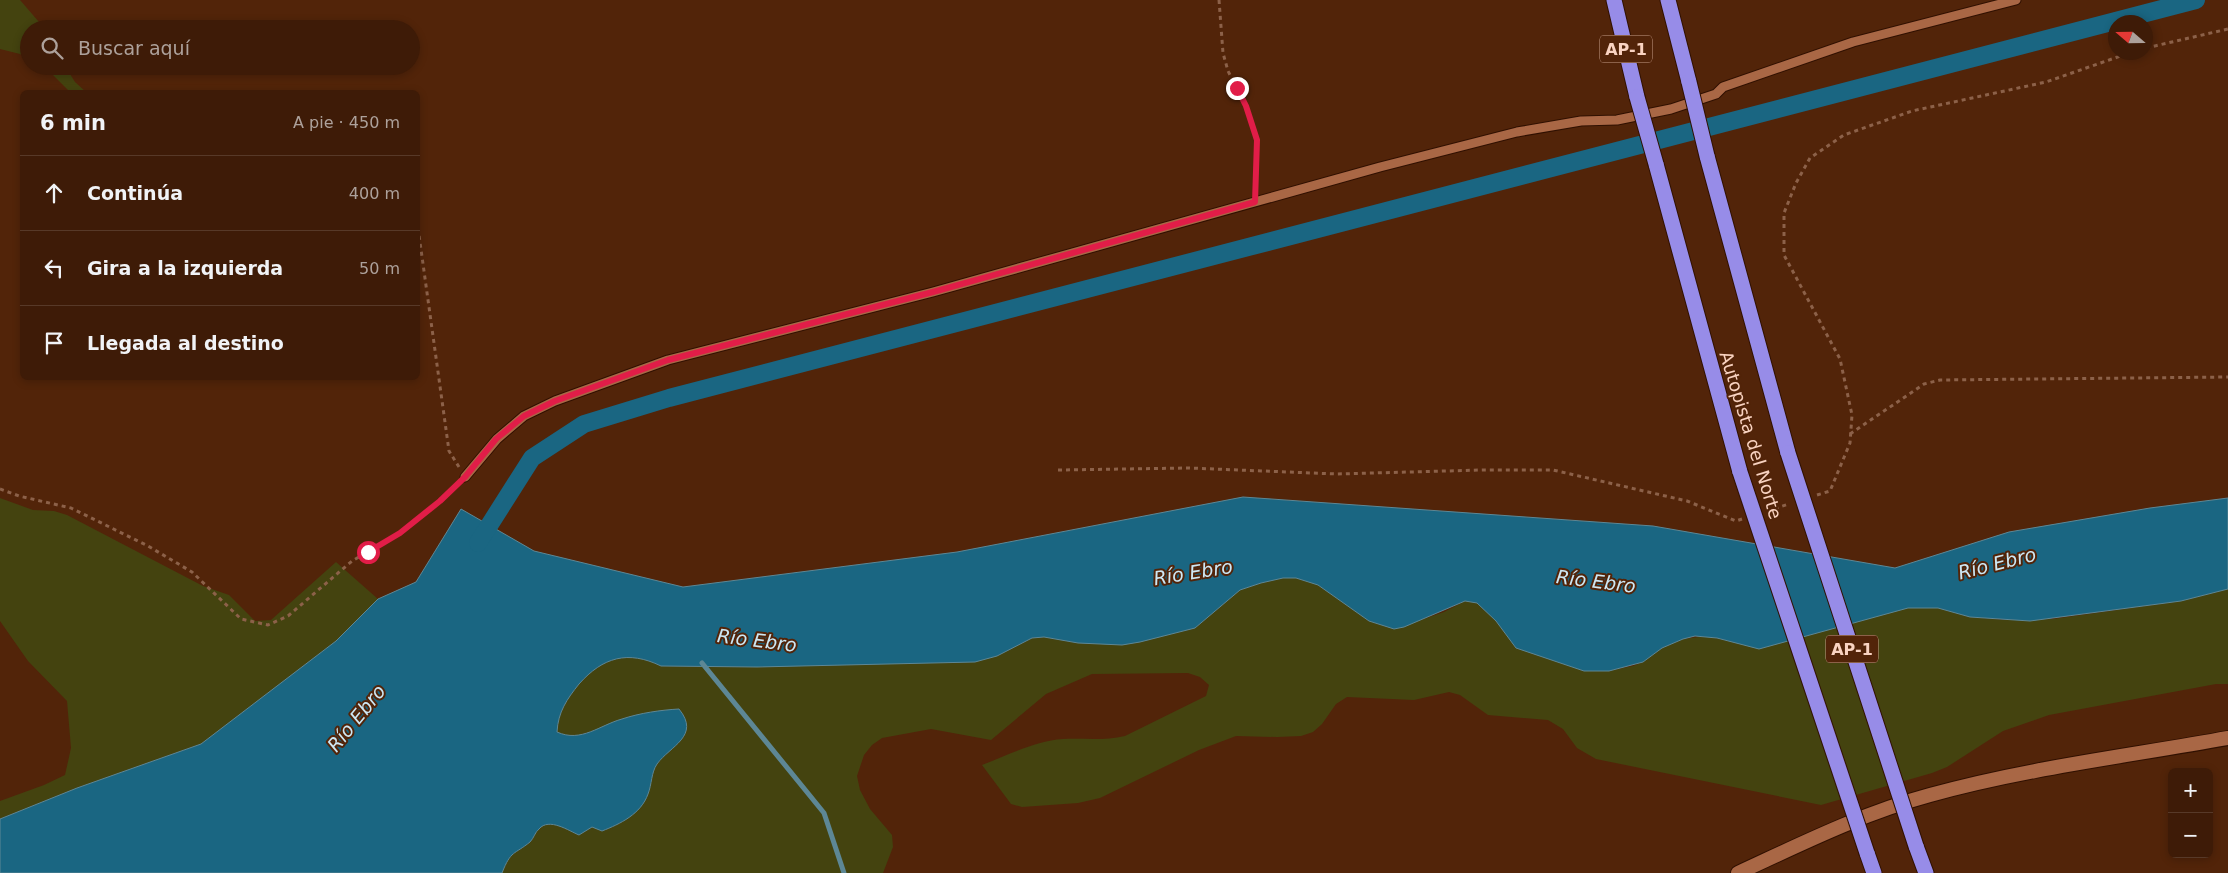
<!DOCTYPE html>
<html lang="es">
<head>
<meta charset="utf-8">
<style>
	:root { --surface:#3e1b07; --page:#452411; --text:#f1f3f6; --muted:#ada19b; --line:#573928 }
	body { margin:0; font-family:"DejaVu Sans",sans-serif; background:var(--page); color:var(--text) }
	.controls { position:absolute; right:15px; bottom:15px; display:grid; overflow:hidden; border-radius:8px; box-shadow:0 2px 8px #0003 }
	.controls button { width:45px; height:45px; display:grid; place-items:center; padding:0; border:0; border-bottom:1px solid var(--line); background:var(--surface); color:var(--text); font:25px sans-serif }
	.compass { position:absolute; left:2108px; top:15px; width:45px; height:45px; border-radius:50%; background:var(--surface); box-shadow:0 2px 8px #0003; rotate:290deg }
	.stop { position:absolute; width:15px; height:15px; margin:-11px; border:4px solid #e11d48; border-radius:50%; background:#fff }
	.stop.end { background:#e11d48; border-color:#fff; box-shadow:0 1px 5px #0008 }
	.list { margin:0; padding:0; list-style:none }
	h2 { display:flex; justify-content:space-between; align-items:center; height:65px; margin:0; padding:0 20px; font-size:21px }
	h2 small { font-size:16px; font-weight:400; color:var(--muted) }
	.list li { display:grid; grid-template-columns:32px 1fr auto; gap:15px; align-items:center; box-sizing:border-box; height:75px; padding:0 20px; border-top:1px solid var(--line) }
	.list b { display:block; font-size:19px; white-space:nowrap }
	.list em { font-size:16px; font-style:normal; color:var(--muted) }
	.icon { flex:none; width:28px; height:28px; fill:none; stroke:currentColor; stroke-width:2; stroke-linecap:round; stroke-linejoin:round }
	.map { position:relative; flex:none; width:2228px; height:873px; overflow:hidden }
	.search { position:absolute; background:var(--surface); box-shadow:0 2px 8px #0003; left:20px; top:20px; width:400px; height:55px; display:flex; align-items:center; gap:12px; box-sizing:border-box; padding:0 18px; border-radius:28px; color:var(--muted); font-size:19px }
	.panel { position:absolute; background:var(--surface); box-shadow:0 2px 8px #0003; left:20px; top:90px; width:400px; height:290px; border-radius:8px }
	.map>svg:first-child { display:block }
	.green { fill:#44430f }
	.water { fill:#1a6682; stroke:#5d8795 }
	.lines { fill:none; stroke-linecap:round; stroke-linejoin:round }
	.stream { stroke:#5d8795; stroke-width:5 }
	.canal { stroke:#1a6682; stroke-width:18 }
	.service-casing { stroke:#301001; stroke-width:11 }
	.tertiary-casing { stroke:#301001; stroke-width:16 }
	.motorway-casing { stroke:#301001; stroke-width:17 }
	.path { stroke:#8c6149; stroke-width:3; stroke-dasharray:4 4; stroke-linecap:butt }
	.service { stroke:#a96745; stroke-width:9 }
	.tertiary { stroke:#a96745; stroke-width:14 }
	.motorway { stroke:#978ce8; stroke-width:15 }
	.motorway-bridge-casing { stroke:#301001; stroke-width:17; stroke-linecap:butt }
	.motorway-bridge { stroke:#978ce8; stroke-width:15 }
	.route { stroke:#e11d48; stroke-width:6 }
	.labels { text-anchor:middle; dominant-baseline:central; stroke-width:4; stroke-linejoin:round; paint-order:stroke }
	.shield { fill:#522409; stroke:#c79e8a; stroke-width:1 }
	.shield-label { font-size:16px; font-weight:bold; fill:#f9d3c1 }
	.street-label { font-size:18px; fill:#f9d3c1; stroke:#522409 }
	.water-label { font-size:19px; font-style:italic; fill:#cde8f5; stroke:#522409 }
</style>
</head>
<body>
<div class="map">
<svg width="2228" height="873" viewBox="0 0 2228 873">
	<rect width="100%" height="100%" fill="#522409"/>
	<g class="green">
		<path d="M 0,0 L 20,0 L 45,29 L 29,29 L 29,59 L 20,54 L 0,49 Z"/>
		<path d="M 41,66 L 65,66 L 75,82 L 86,92 L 70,92 L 49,71 Z"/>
		<path d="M 0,498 L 33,510 L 54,511 L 67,515 L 203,586 L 229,595 L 255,621 L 271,620 L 336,562 L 378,599 L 336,641 L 201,744 L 77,788 L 0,819 L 0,801 L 44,785 L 65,775 L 71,748 L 67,701 L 28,661 L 0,621 Z"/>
		<path d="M 1283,578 L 1296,578 L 1318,585 L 1369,621 L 1394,629 L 1444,612 L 1465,601 L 1477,603 L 1496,621 L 1516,648 L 1584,671 L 1608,671 L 1633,666 L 1643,662 L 1662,648 L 1683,639 L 1707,636 L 1728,641 L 1908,608 L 1938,608 L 1970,617 L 2006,620 L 2053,619 L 2181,601 L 2228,589 L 2228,684 L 2216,684 L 2049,715 L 2003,731 L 1947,767 L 1932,773 L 1821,805 L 1596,759 L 1577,748 L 1563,729 L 1548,720 L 1488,715 L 1460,695 L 1449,692 L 1414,700 L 1347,697 L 1336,704 L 1322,724 L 1313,732 L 1301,736 L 1277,737 L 1236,736 L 1199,750 L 1100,798 L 1078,803 L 1022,807 L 1011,804 L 982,765 C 1008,755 1035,741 1063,739 C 1084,738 1104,741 1125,736 L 1206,696 L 1209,685 L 1200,677 L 1188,673 L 1092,674 L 1046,694 L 991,740 L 931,729 L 882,738 L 872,745 L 864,755 L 857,776 L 860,790 L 870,809 L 892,835 L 893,847 L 883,873 L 502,873 C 511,850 514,855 530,842 C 534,838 535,832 539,829 C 549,817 569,831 579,835 L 592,827 L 602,831 C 620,824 641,814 648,793 C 652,784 651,773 657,764 C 670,746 701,736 679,709 L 656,712 L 579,735 L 567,737 L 557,732 C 558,712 567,699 579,684 C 603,657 628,650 661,666 L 757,667 L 997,656 L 1032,638 L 1044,637 L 1078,643 L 1179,632 L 1195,628 L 1240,590 L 1261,583 Z"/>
	</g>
	<path class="water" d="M 1243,497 L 1653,526 L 1895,568 L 2009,532 L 2150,508 L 2228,498 L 2228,589 L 2181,601 L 2030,621 L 1970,617 L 1938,608 L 1908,608 L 1759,649 L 1717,638 L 1695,636 L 1683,639 L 1662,648 L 1643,662 L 1609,671 L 1584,671 L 1516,648 L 1496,621 L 1477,603 L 1465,601 L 1404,627 L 1394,629 L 1369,621 L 1318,585 L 1296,578 L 1283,578 L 1261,583 L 1240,590 L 1195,628 L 1140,642 L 1122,645 L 1078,643 L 1044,637 L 1032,638 L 997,656 L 975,662 L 757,667 L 661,666 C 628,650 603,657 579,684 C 567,699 558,712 557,732 C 581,743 600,725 622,719 C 640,713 661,710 679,709 C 701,736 670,746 657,764 C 651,773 652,784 648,794 C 641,814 620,824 602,831 L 592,827 L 579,835 C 569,831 549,817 539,829 C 535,832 534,838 530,842 C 514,855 511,850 502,873 L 0,873 L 0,819 L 77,788 L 201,744 L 336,641 L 378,599 L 416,582 L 461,509 L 534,551 L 683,587 L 957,552 Z"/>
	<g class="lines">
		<path class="stream" d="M 702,663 L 824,813 L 844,873"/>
		<path class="canal" d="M 478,543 L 532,458 L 584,424 L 669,398 L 2196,0"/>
		<defs>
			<path id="service" d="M 465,477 L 497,439 L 524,416 L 555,401 L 668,360 L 933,292 L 1380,167 L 1517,132 L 1581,121 L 1617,120 L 1671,109 L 1716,94 L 1723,87 L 1853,42 L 2016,0"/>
			<path id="tertiary" d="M 1738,873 C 1801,844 1863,813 1930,795 C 2027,768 2129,756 2228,738"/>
			<g id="motorway">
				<path d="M 1614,0 L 1637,97"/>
				<path d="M 1668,0 L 1689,82"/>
				<path d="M 1707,156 L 1788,453"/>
				<path d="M 1656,164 L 1740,472"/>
				<path d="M 1916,846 L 1926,873"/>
				<path d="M 1867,853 L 1874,873"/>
			</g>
		</defs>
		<use href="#service" class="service-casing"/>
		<use href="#tertiary" class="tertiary-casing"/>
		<use href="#motorway" class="motorway-casing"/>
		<g class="path">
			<path d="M 1219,0 L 1223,53 L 1228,71 L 1246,106 L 1257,140 L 1255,191"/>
			<path d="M 2146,48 L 2228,29"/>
			<path d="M 418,228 L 449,451 L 459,467"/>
			<path d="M 1850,434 L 1924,384 L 1940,380 L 2228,377"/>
			<path d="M 1058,470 L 1189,468 L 1337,474 L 1482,470 L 1553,470 L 1687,501 L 1736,521 L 1742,519"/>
			<path d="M 0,489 L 19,496 L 71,508 L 148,546 L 192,572 L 241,619 L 268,625 L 288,616 L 352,561 L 400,533 L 440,501 L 458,484"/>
			<path d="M 1817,495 L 1830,491 L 1850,443 L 1852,415 L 1840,359 L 1784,255 L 1784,213 L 1796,183 L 1810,158 L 1844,135 L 1912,111 L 2046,82 L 2132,52"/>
			<path d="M 1767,511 L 1789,504"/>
		</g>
		<use href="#service" class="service"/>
		<use href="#tertiary" class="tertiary"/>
		<use href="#motorway" class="motorway"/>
		<defs>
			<g id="motorway-bridge">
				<path d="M 1689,82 L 1707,156"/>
				<path d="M 1637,97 L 1656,164"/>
				<path d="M 1788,453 L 1916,846"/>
				<path d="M 1740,472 L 1867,853"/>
			</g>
		</defs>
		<use href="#motorway-bridge" class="motorway-bridge-casing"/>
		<use href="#motorway-bridge" class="motorway-bridge"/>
	</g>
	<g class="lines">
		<path class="route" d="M 368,552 L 400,533 L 440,501 L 465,477 L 496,439 L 524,416 L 555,401 L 668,360 L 933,292 L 1255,202 L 1257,140 L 1246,106 L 1237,88"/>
	</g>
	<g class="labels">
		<g class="shield">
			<rect x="1600" y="35.5" width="52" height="27" rx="4"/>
			<rect x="1826" y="635.5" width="52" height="27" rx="4"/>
		</g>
		<g class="shield-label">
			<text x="1626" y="49">AP-1</text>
			<text x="1852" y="649">AP-1</text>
		</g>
		<g class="street-label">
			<text transform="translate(1751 435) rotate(73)">Autopista del Norte</text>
		</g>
		<g class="water-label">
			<text transform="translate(1997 563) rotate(-14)">Río Ebro</text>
			<text transform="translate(1193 572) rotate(-9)">Río Ebro</text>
			<text transform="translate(1596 581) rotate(7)">Río Ebro</text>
			<text transform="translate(757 640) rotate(7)">Río Ebro</text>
			<text transform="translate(356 718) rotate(-51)">Río Ebro</text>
		</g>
	</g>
</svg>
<div class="controls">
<button>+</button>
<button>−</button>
</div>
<svg class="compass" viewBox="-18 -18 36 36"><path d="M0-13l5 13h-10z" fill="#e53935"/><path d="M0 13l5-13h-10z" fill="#ada19b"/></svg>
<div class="stop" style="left:368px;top:552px"></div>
<div class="stop end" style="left:1237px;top:88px"></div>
<div class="search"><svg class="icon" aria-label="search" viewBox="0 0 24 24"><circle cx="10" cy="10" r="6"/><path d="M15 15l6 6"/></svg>Buscar aquí</div>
<section class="panel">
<h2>6 min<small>A pie · 450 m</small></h2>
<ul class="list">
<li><svg class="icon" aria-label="ahead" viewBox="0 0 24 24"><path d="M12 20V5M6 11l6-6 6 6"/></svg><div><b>Continúa</b></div><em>400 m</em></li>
<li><svg class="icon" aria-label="left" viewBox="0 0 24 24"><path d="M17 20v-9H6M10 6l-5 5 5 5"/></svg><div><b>Gira a la izquierda</b></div><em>50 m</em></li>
<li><svg class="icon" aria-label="arrive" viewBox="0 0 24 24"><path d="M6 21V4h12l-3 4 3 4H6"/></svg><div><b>Llegada al destino</b></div></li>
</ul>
</section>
</div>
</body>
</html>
